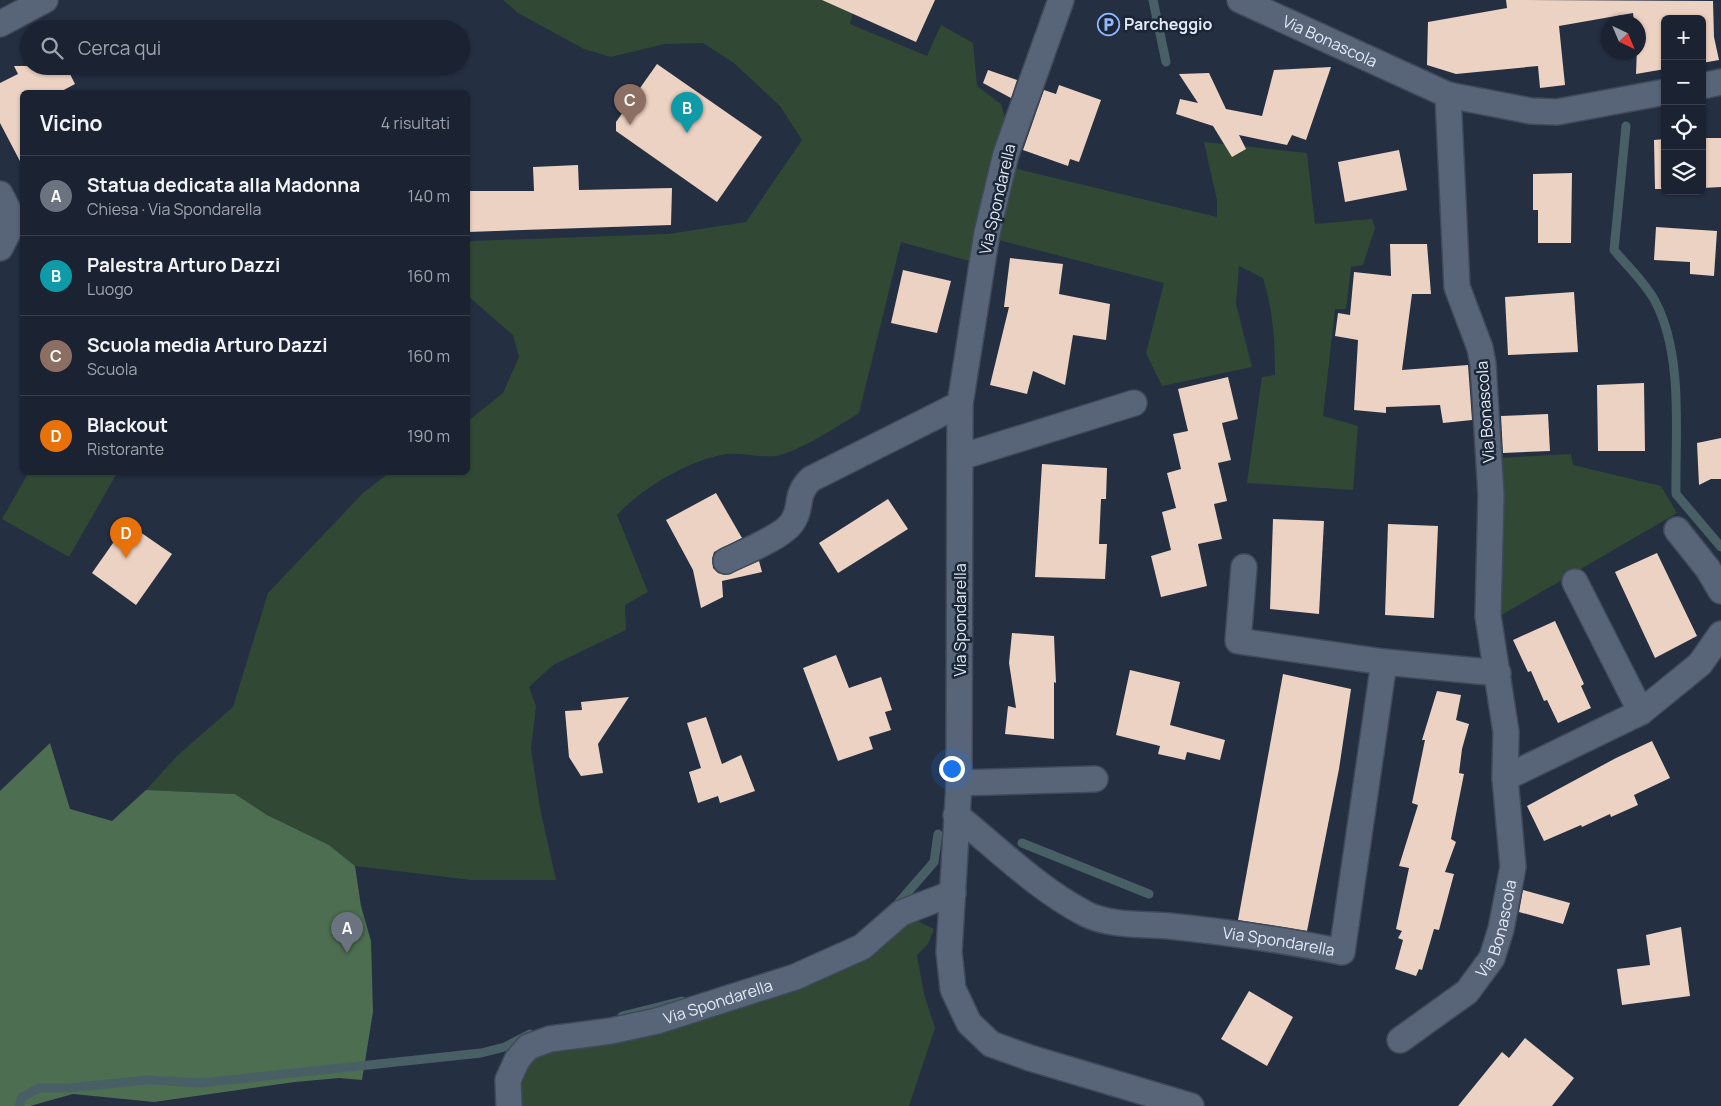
<!DOCTYPE html>
<html lang="it">
<head>
<meta charset="utf-8">
<style>
	:root { --surface:#1b2332; --page:#282f3e; --text:#f1f3f6; --muted:#a0a4ac; --line:#39404d; --accent:#2563eb }
	body { margin:0; font-family:Manrope,sans-serif; background:var(--page); color:var(--text) }
	.controls { position:absolute; right:15px; top:15px; display:grid; overflow:hidden; border-radius:8px; box-shadow:0 1px 4px #0004 }
	.controls button { width:45px; height:45px; display:grid; place-items:center; padding:0; border:0; border-bottom:1px solid var(--line); background:var(--surface); color:var(--text); font:25px sans-serif }
	.compass { position:absolute; left:1601px; top:15px; width:45px; height:45px; border-radius:50%; background:var(--surface); box-shadow:0 1px 4px #0004; rotate:136deg }
	.you { position:absolute; left:951px; top:768px; width:18px; height:18px; margin:-12px; border:4px solid #fff; border-radius:50%; background:#1a73e8; box-shadow:0 0 0 8px #1a73e833 }
	.badge { display:grid; place-items:center; width:32px; height:32px; border-radius:50%; background:var(--accent); color:#fff; font-size:16px; font-weight:700 }
	.pin { position:absolute; translate:-50% -41px; filter:drop-shadow(0 1px 2px #0008) }
	.pin::after { content:''; position:absolute; top:26px; width:18px; height:15px; background:inherit; clip-path:polygon(0 0,100% 0,50% 100%) }
	.list { margin:0; padding:0; list-style:none }
	h2 { display:flex; justify-content:space-between; align-items:center; height:65px; margin:0; padding:0 20px; font-size:21px }
	h2 small { font-size:16px; font-weight:400; color:var(--muted) }
	.list li { display:grid; grid-template-columns:32px 1fr auto; gap:15px; align-items:center; box-sizing:border-box; height:80px; padding:0 20px; border-top:1px solid var(--line) }
	.list b { display:block; font-size:19px; white-space:nowrap }
	.list p { margin:0; font-size:16px; white-space:nowrap; color:var(--muted) }
	.list em { font-size:16px; font-style:normal; color:var(--muted) }
	.icon { flex:none; width:28px; height:28px; fill:none; stroke:currentColor; stroke-width:2; stroke-linecap:round; stroke-linejoin:round }
	.map { position:relative; flex:none; width:1721px; height:1106px; overflow:hidden }
	.search { position:absolute; background:var(--surface); box-shadow:0 1px 4px #0004; left:20px; top:20px; width:450px; height:55px; display:flex; align-items:center; gap:12px; box-sizing:border-box; padding:0 18px; border-radius:28px; color:var(--muted); font-size:19px }
	.panel { position:absolute; background:var(--surface); box-shadow:0 1px 4px #0004; left:20px; top:90px; width:450px; height:385px; border-radius:8px }
	.map>svg:first-child { display:block }
	.green { fill:#314934 }
	.forest { fill:#4d6e51 }
	.lines { fill:none; stroke-linecap:round; stroke-linejoin:round }
	.stream { stroke:#486065; stroke-width:9 }
	.building { fill:#ecd2c2 }
	.street-casing { stroke:#404a5a; stroke-width:28 }
	.street { stroke:#586579; stroke-width:25 }
	.labels { text-anchor:middle; dominant-baseline:central; stroke-width:5; stroke-linejoin:round; paint-order:stroke }
	.poi-label { font-size:16px; font-weight:bold; fill:#e3eaf7; stroke:#1b2637; text-anchor:start }
	.street-label { font-size:16px; fill:#e3eaf7; stroke:#1b2637 }
</style>
</head>
<body>
<div class="map">
<svg width="1721" height="1106" viewBox="0 0 1721 1106">
	<rect width="100%" height="100%" fill="#242f42"/>
	<g class="green">
		<path d="M 503,0 L 838,0 L 854,6 L 850,24 L 927,56 L 941,25 L 973,43 L 977,86 L 1001,104 L 1008,127 L 973,262 L 901,242 L 859,413 C 840,425 797,453 775,456 C 757,458 738,451 721,455 C 686,462 641,489 617,515 L 648,592 L 625,605 L 626,630 L 553,665 L 529,687 L 536,706 L 531,749 L 540,808 L 556,880 L 472,880 L 355,866 L 329,845 L 267,815 L 235,794 L 146,790 L 178,755 L 233,707 L 268,593 L 363,493 L 389,473 L 468,472 L 468,421 L 503,393 L 519,357 L 513,335 L 468,296 L 468,244 L 471,241 L 668,234 L 746,222 L 802,140 L 780,106 L 734,63 L 703,43 L 664,44 L 611,57 L 584,49 L 518,13 Z"/>
		<path d="M 1204,142 L 1307,153 L 1315,224 L 1372,219 L 1375,228 L 1363,265 L 1351,267 L 1346,309 L 1335,309 L 1323,416 L 1358,426 L 1353,490 L 1247,483 L 1262,377 L 1275,375 C 1275,341 1273,310 1263,278 L 1239,266 L 1236,304 L 1252,367 L 1162,386 L 1146,353 L 1164,283 L 999,240 L 1013,176 L 1017,169 L 1217,217 L 1217,200 Z"/>
		<path d="M 1571,454 L 1573,465 L 1661,486 L 1677,513 L 1498,617 L 1498,458 Z"/>
		<path d="M 29,472 L 117,473 L 69,557 L 2,519 Z"/>
		<path d="M 916,920 L 934,929 L 928,944 L 917,955 L 924,994 L 935,1028 L 909,1106 L 515,1106 C 521,1080 521,1065 545,1050 L 663,1026 L 903,922 Z"/>
	</g>
	<path class="forest" d="M 50,743 L 70,809 L 112,821 L 146,790 L 235,794 L 267,815 L 329,845 L 355,866 L 361,906 L 371,941 L 373,1012 L 362,1080 L 339,1078 L 295,1082 L 154,1102 L 73,1094 L 30,1106 L 0,1106 L 0,791 Z"/>
	<g class="lines">
		<g class="stream">
			<path d="M 1153,0 L 1166,62"/>
			<path d="M 1626,126 L 1614,250 C 1627,266 1645,282 1655,301 C 1684,356 1675,434 1676,494 L 1721,547"/>
			<path d="M 1022,843 L 1149,894"/>
			<path d="M 894,908 L 934,862 L 938,834"/>
			<path d="M 622,1016 L 682,1001"/>
			<path d="M 19,1106 L 22,1097 L 39,1088 L 67,1088 L 148,1080 L 201,1083 L 481,1053 L 505,1047 L 530,1034"/>
		</g>
	</g>
	<g class="building">
		<path d="M 822,0 L 935,0 L 916,42 Z"/>
		<path d="M 1506,0 L 1713,1 L 1714,37 L 1719,60 L 1702,63 L 1702,19 L 1665,19 L 1665,69 L 1636,74 L 1638,22 L 1634,22 L 1633,13 L 1559,26 L 1565,85 L 1540,88 L 1538,66 L 1456,74 L 1427,65 L 1428,22 L 1507,8 Z"/>
		<path d="M 657,64 L 762,137 L 717,202 L 616,131 L 616,122 Z"/>
		<path d="M 14,66 L 66,66 L 75,84 L 60,92 L 22,92 L 22,165 L 0,123 L 0,83 L 18,74 Z"/>
		<path d="M 1331,67 L 1306,140 L 1292,135 L 1287,145 L 1239,135 L 1246,149 L 1232,157 L 1213,126 L 1176,114 L 1180,99 L 1198,103 L 1179,74 L 1209,73 L 1226,109 L 1262,116 L 1274,70 Z"/>
		<path d="M 988,70 L 1017,80 L 1011,98 L 983,83 Z"/>
		<path d="M 1059,85 L 1101,100 L 1079,162 L 1070,159 L 1068,166 L 1023,150 L 1044,90 L 1056,94 Z"/>
		<path d="M 1702,138 L 1721,138 L 1721,187 L 1702,188 Z"/>
		<path d="M 1665,139 L 1665,189 L 1655,189 L 1654,140 Z"/>
		<path d="M 1399,150 L 1407,190 L 1345,202 L 1338,162 Z"/>
		<path d="M 578,165 L 579,190 L 672,188 L 671,225 L 468,232 L 468,191 L 534,191 L 533,167 Z"/>
		<path d="M 1572,173 L 1571,243 L 1538,243 L 1538,210 L 1533,210 L 1533,174 Z"/>
		<path d="M 1656,227 L 1717,231 L 1714,276 L 1690,274 L 1690,262 L 1654,260 Z"/>
		<path d="M 1390,244 L 1427,244 L 1431,294 L 1412,294 L 1402,370 L 1468,365 L 1472,420 L 1443,423 L 1440,405 L 1386,407 L 1386,413 L 1354,410 L 1358,340 L 1335,336 L 1338,313 L 1350,315 L 1354,272 L 1391,276 Z"/>
		<path d="M 1010,258 L 1063,264 L 1059,294 L 1110,304 L 1106,340 L 1073,335 L 1065,385 L 1033,371 L 1027,394 L 990,385 L 1009,307 L 1004,307 Z"/>
		<path d="M 903,270 L 951,281 L 937,333 L 891,323 Z"/>
		<path d="M 1574,292 L 1578,352 L 1508,355 L 1505,297 Z"/>
		<path d="M 1228,377 L 1238,419 L 1222,423 L 1231,460 L 1218,463 L 1227,501 L 1214,504 L 1222,539 L 1198,544 L 1207,586 L 1161,597 L 1151,556 L 1171,550 L 1162,512 L 1176,508 L 1167,473 L 1181,469 L 1173,434 L 1188,431 L 1178,389 Z"/>
		<path d="M 1644,383 L 1645,451 L 1598,451 L 1597,385 Z"/>
		<path d="M 1548,414 L 1550,451 L 1503,453 L 1501,416 Z"/>
		<path d="M 1721,438 L 1721,479 L 1711,479 L 1699,485 L 1697,443 Z"/>
		<path d="M 1042,464 L 1107,468 L 1106,499 L 1101,499 L 1099,544 L 1107,544 L 1105,579 L 1035,577 Z"/>
		<path d="M 716,493 L 742,538 L 714,552 L 712,559 L 713,568 L 718,573 L 725,575 L 759,561 L 762,572 L 722,581 L 723,597 L 701,608 L 693,570 L 666,520 Z"/>
		<path d="M 888,499 L 908,529 L 838,573 L 819,543 Z"/>
		<path d="M 1273,519 L 1324,521 L 1319,614 L 1270,609 Z"/>
		<path d="M 127,523 L 172,554 L 136,605 L 92,573 Z"/>
		<path d="M 1388,524 L 1438,526 L 1434,618 L 1385,615 Z"/>
		<path d="M 1657,553 L 1697,636 L 1655,658 L 1615,572 Z"/>
		<path d="M 1555,621 L 1584,684 L 1581,686 L 1591,708 L 1558,723 L 1547,700 L 1544,701 L 1531,671 L 1528,672 L 1513,640 Z"/>
		<path d="M 1012,633 L 1054,636 L 1056,683 L 1054,682 L 1054,739 L 1005,734 L 1008,706 L 1016,708 L 1009,663 Z"/>
		<path d="M 836,655 L 849,688 L 881,677 L 892,710 L 885,712 L 891,730 L 869,737 L 873,749 L 838,761 L 803,668 Z"/>
		<path d="M 1130,670 L 1180,682 L 1170,725 L 1225,740 L 1220,760 L 1187,752 L 1185,760 L 1158,754 L 1160,746 L 1116,735 Z"/>
		<path d="M 1283,674 L 1351,689 L 1339,769 L 1307,931 L 1238,920 Z"/>
		<path d="M 1437,691 L 1461,695 L 1456,720 L 1469,724 L 1462,749 L 1459,773 L 1464,774 L 1451,839 L 1456,842 L 1445,872 L 1454,874 L 1439,930 L 1434,929 L 1422,970 L 1419,969 L 1416,976 L 1395,969 L 1403,940 L 1398,938 L 1402,931 L 1396,929 L 1409,868 L 1399,866 L 1418,805 L 1412,803 L 1425,740 L 1422,740 Z"/>
		<path d="M 629,697 L 598,744 L 603,773 L 581,776 L 569,757 L 565,711 L 582,710 L 581,702 Z"/>
		<path d="M 706,717 L 722,764 L 741,755 L 755,791 L 720,803 L 718,796 L 698,803 L 689,772 L 701,768 L 687,723 Z"/>
		<path d="M 1652,741 L 1670,778 L 1634,795 L 1638,805 L 1611,817 L 1610,814 L 1582,827 L 1581,825 L 1544,841 L 1527,806 L 1616,758 Z"/>
		<path d="M 1523,890 L 1570,903 L 1563,924 L 1519,912 Z"/>
		<path d="M 1681,927 L 1690,996 L 1622,1005 L 1617,969 L 1650,965 L 1646,935 Z"/>
		<path d="M 1249,991 L 1293,1017 L 1267,1066 L 1221,1039 Z"/>
		<path d="M 1525,1038 L 1574,1078 L 1552,1106 L 1458,1106 L 1502,1052 L 1509,1058 Z"/>
	</g>
	<g class="lines">
		<defs>
			<g id="street">
				<path d="M 1061,0 L 1006,154 L 987,233 L 960,404 L 959,783 L 949,952 L 953,989 L 969,1023 L 991,1044 L 1030,1058 L 1191,1106"/>
				<path id="s1" d="M 1240,0 L 1448,95 L 1531,111 L 1557,112 L 1665,92"/>
				<path d="M 0,24 L 45,0"/>
				<path d="M 1702,86 L 1721,82"/>
				<path d="M 0,194 L 14,221 L 0,248"/>
				<path d="M 961,457 L 1134,403"/>
				<path d="M 1677,530 L 1708,569 L 1721,591"/>
				<path d="M 726,561 C 742,553 785,536 793,521 C 803,506 794,495 811,479 L 960,404"/>
				<path d="M 1244,567 L 1238,641 L 1384,662 L 1498,673"/>
				<path d="M 1575,582 L 1641,712"/>
				<path d="M 1505,778 L 1641,712 L 1700,664 L 1721,634"/>
				<path d="M 959,783 L 1095,779"/>
				<path id="s2" d="M 956,815 C 998,849 1038,889 1086,914 C 1110,926 1143,924 1169,926 C 1226,932 1285,940 1342,952 L 1384,662"/>
				<path id="s3" d="M 1400,1040 L 1467,992 L 1492,958 L 1501,929 L 1513,867 L 1505,778 L 1506,732 L 1488,616 L 1491,495 L 1483,364 L 1480,348 L 1457,287 L 1448,95"/>
				<path id="s4" d="M 509,1106 L 508,1080 L 517,1060 L 528,1047 L 550,1039 L 611,1031 L 657,1021 L 795,977 L 862,947 L 901,913 L 953,893"/>
			</g>
		</defs>
		<use href="#street" class="street-casing"/>
		<use href="#street" class="street"/>
	</g>
	<defs>
		<symbol id="parking-ring" viewBox="-11 -11 22 22"><circle r="9.5" fill="#1b2637" stroke="#92b7fd" stroke-width="1.5"/><path d="M-3.5-5.5H1a3.5 3.5 0 0 1 0 7H-1V5.5H-3.5ZM-1-3.4V-.6H.8a1.4 1.4 0 0 0 0-2.8Z" fill="#92b7fd"/></symbol>
	</defs>
	<g fill-rule="evenodd">
		<use href="#parking-ring" x="1096" y="12" width="25" height="25"/>
	</g>
	<g class="labels">
		<g class="poi-label">
			<text x="1124" y="24">Parcheggio</text>
		</g>
		<g class="street-label">
			<text stroke="none"><textPath href="#s1" startOffset="99">Via Bonascola</textPath></text>
			<text transform="translate(997 199) rotate(-77)">Via Spondarella</text>
			<text transform="translate(1485 412) rotate(-94)">Via Bonascola</text>
			<text transform="translate(960 620) rotate(-90)">Via Spondarella</text>
			<text stroke="none"><textPath href="#s3" startOffset="154">Via Bonascola</textPath></text>
			<text stroke="none"><textPath href="#s2" startOffset="359">Via Spondarella</textPath></text>
			<text stroke="none"><textPath href="#s4" startOffset="261">Via Spondarella</textPath></text>
		</g>
	</g>
</svg>
<div class="controls">
<button>+</button>
<button>−</button>
<button><svg class="icon" aria-label="locate" viewBox="0 0 24 24"><circle cx="12" cy="12" r="6"/><path d="M12 2v4M12 18v4M2 12h4M18 12h4"/></svg></button>
<button><svg class="icon" aria-label="layers" viewBox="0 0 24 24"><path d="M12 4l9 5-9 5-9-5zM3 14l9 5 9-5"/></svg></button>
</div>
<svg class="compass" viewBox="-18 -18 36 36"><path d="M0-13l5 13h-10z" fill="#e53935"/><path d="M0 13l5-13h-10z" fill="#a0a4ac"/></svg>
<div class="you"></div>
<div class="pin badge" style="left:347px;top:953px;background:#6b7280">A</div>
<div class="pin badge" style="left:687px;top:133px;background:#0f9aa8">B</div>
<div class="pin badge" style="left:630px;top:125px;background:#8d6e63">C</div>
<div class="pin badge" style="left:126px;top:558px;background:#e8710a">D</div>
<div class="search"><svg class="icon" aria-label="search" viewBox="0 0 24 24"><circle cx="10" cy="10" r="6"/><path d="M15 15l6 6"/></svg>Cerca qui</div>
<section class="panel">
<h2>Vicino<small>4 risultati</small></h2>
<ul class="list">
<li><span class="badge" style="background:#6b7280">A</span><div><b>Statua dedicata alla Madonna</b><p>Chiesa · Via Spondarella</p></div><em>140 m</em></li>
<li><span class="badge" style="background:#0f9aa8">B</span><div><b>Palestra Arturo Dazzi</b><p>Luogo</p></div><em>160 m</em></li>
<li><span class="badge" style="background:#8d6e63">C</span><div><b>Scuola media Arturo Dazzi</b><p>Scuola</p></div><em>160 m</em></li>
<li><span class="badge" style="background:#e8710a">D</span><div><b>Blackout</b><p>Ristorante</p></div><em>190 m</em></li>
</ul>
</section>
</div>
</body>
</html>
